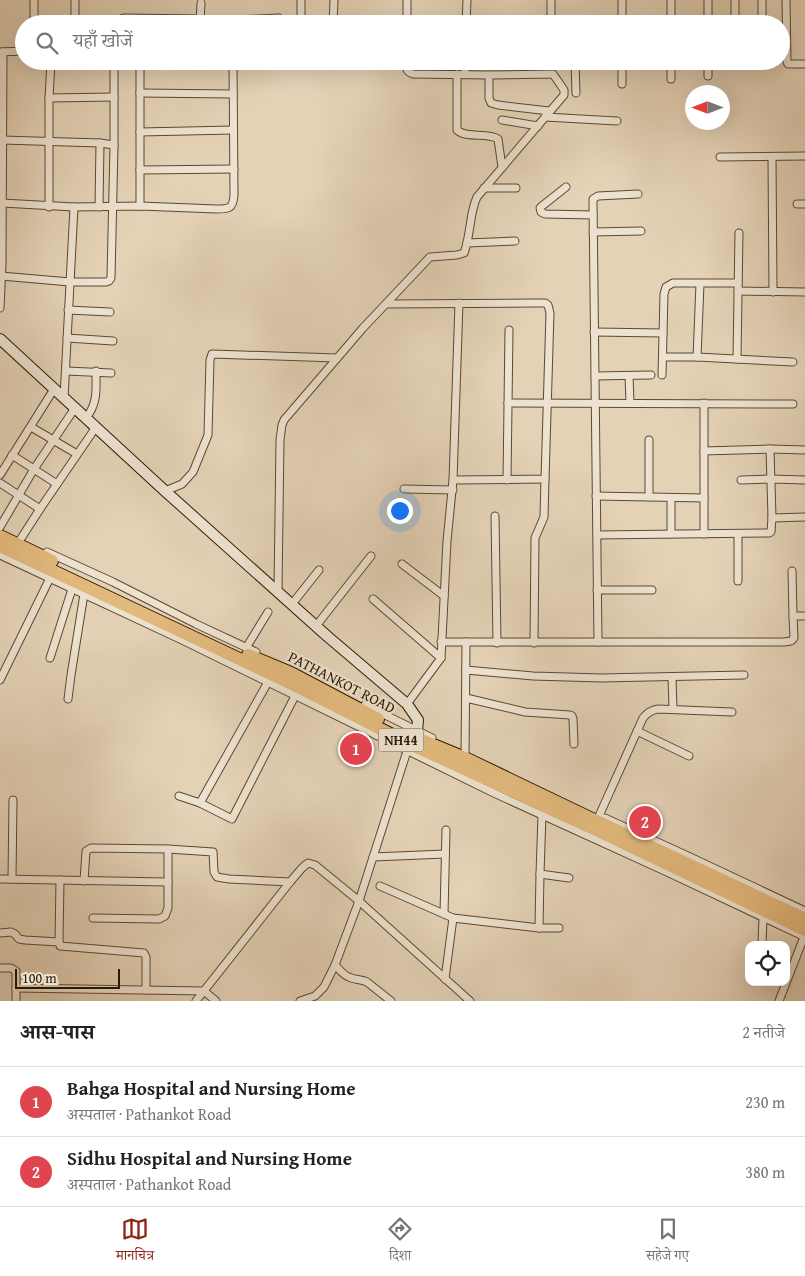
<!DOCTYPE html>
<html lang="hi">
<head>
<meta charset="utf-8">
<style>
	:root { --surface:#fff; --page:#f2f2f2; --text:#222; --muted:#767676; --line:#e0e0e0; --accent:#8f2418 }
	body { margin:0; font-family:"Gentium Book Plus","Noto Serif Devanagari",serif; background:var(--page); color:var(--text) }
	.controls { position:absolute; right:15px; bottom:15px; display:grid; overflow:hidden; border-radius:10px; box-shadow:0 5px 20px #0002 }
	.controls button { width:45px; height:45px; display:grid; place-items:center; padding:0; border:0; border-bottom:1px solid var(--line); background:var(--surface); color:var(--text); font:25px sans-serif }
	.compass { position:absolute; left:685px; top:85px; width:45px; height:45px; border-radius:50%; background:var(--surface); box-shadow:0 5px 20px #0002; rotate:270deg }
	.scale { position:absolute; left:15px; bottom:12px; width:105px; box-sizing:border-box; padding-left:5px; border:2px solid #301a00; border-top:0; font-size:14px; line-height:18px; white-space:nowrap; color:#301a00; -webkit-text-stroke:4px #ede2d0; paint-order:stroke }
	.you { position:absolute; left:399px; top:510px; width:18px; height:18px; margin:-12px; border:4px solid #fff; border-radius:50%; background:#1a73e8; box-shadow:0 0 0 8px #1a73e833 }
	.badge { display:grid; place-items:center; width:32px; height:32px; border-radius:50%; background:var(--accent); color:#fff; font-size:16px; font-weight:700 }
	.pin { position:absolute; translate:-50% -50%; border:2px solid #fff; box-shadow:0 1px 5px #0006 }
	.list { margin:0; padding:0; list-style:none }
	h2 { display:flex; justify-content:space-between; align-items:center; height:65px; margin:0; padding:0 20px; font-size:21px }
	h2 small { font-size:16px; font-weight:400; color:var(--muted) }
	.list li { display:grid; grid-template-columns:32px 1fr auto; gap:15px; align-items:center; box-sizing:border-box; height:70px; padding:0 20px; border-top:1px solid var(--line) }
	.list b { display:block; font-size:19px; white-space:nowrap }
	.list p { margin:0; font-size:16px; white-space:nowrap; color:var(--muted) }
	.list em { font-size:16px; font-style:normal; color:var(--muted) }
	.icon { flex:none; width:28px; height:28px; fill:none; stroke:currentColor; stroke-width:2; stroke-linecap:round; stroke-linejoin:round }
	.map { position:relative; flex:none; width:805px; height:1001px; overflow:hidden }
	.search { position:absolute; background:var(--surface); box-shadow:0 5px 20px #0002; left:15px; right:15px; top:15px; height:55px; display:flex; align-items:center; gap:12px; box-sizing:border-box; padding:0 18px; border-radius:28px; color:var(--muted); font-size:19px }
	.sheet { height:205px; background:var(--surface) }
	nav { display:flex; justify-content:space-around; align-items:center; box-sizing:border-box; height:70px; border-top:1px solid var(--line); background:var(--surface); font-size:14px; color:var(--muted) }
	nav a { display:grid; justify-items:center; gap:2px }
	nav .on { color:var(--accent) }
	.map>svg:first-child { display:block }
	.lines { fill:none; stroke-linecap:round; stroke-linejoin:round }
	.street-casing { stroke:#5d482e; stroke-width:9 }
	.secondary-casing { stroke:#301a00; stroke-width:12 }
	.highway-casing { stroke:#301a00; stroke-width:14 }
	.street { stroke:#ede2d0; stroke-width:7 }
	.secondary { stroke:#ede2d0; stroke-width:10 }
	.highway { stroke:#e2b97c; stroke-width:12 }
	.labels { text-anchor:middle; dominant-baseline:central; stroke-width:4.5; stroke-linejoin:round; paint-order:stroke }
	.shield { fill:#ede2d0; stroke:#69563e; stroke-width:1 }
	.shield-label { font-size:14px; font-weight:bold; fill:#301a00 }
	.street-label { font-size:15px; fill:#301a00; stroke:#ede2d0 }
</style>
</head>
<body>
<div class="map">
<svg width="805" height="1001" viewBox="0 0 805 1001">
	<rect width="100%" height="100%" fill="#e4d2b7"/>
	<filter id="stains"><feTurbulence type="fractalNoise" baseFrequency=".004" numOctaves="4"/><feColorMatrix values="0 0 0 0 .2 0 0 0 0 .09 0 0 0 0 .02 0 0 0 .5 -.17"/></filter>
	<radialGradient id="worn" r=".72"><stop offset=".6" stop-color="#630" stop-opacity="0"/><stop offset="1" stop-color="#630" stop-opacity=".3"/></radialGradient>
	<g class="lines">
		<defs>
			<g id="street">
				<path d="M 75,0 L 75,24"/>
				<path d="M 301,0 L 301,24"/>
				<path d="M 551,0 L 551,24"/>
				<path d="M 622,0 L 622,24"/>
				<path d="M 735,0 L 735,24"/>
				<path d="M 762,0 L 762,24"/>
				<path d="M 786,0 L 787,62 L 788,64 L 805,64"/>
				<path d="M 200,23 L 201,3"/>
				<path d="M 34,24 L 34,0"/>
				<path d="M 115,24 L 118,20 L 124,18 L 200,19"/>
				<path d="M 234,24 L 235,21 L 238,20 L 279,18"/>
				<path d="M 333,24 L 334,0"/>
				<path d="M 407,24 L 407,0"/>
				<path d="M 466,24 L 467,0"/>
				<path d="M 671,24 L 671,0"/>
				<path d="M 708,24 L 708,0"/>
				<path d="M 0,52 L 24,51"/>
				<path d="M 622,61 L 622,84"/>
				<path d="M 553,62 L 622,62"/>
				<path d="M 575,62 L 576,93"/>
				<path d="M 457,74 L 457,130 C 466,139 487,132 498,139 L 502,167"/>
				<path d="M 465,74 L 465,61"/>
				<path d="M 489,75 L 489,98 L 491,103 L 498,105 L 549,111"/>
				<path d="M 708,76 L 708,61"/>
				<path d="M 671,79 L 671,61"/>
				<path d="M 140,93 L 233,94"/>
				<path d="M 49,98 L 114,97"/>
				<path d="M 545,117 L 617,121"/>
				<path d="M 502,120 L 538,126"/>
				<path d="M 140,132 L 233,130"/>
				<path d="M 2,140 L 100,143 L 114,145"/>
				<path d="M 720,157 L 805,156"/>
				<path d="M 772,157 L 773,292"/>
				<path d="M 140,170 L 234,169"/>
				<path d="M 566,187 L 542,206 L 540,208 L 541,212 L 545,214 L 593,215"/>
				<path d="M 484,188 L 516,188"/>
				<path d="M 2,203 L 74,207 L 140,206 L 216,209 C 229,209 233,209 234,195 L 233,61"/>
				<path d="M 797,204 L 805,204"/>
				<path d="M 140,206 L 140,61"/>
				<path d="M 49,207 L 49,98 L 51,61"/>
				<path d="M 99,207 L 100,143"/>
				<path d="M 593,232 L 641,231"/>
				<path d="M 467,243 L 515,241"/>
				<path d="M 1,276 L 70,282 L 106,282 L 109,281 L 111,278 L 114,145 L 114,61"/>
				<path d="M 738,291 L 805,292"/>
				<path d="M 386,304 L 533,303 L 545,303 L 548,305 L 550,313 L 545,479 L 453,480"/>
				<path d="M 0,308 L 2,263 L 3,52"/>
				<path d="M 68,310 L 110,312"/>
				<path d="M 594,332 L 663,333"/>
				<path d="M 67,338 L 113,341"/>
				<path d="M 663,357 L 697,357 L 793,362"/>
				<path d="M 697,357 L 700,284"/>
				<path d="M 737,359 L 739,233"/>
				<path d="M 66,371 L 111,373"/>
				<path d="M 662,375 L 664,294 L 666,287 L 673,283 L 738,283"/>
				<path d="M 595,376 L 651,375"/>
				<path d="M 629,376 L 630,403"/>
				<path d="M 64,398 L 74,207"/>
				<path d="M 508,403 C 603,403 698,403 793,404"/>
				<path d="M 86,418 C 98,403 96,390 96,371"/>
				<path d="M 31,427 L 77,454"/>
				<path d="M 649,440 L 649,497"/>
				<path d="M 704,451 L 770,449 L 805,450"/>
				<path d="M 12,455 L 57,484"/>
				<path d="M 0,475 L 54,389"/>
				<path d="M 507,480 L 509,330"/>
				<path d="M 741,480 L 771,479 L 805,480"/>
				<path d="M 0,483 L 40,509"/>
				<path d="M 404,489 L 453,490"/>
				<path d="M 165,491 L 182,484 L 193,472 L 208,435 L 210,360 L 212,354 L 337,358"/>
				<path d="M 596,496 L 704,498"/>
				<path d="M 671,498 L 671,534"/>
				<path d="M 495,516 L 497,643"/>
				<path d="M 772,518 L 805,517"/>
				<path d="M 0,527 L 34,469 L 75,408"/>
				<path d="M 704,534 L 704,403"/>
				<path d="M 738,534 L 738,581"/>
				<path d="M 597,535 L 769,533 L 771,532 L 772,518 L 770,449"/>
				<path d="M 20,540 L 40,509 L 96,427"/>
				<path d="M 47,552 L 113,582 L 196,624 L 256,652"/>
				<path d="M 0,555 L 182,640 L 496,794 L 667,872 L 805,937"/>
				<path d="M 402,564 L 444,596"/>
				<path d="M 792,571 L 793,616"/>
				<path d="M 597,590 L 652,590"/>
				<path d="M 278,591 L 280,440 L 282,425 L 284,420 L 363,328 L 430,257 L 457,255 L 464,253 C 471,235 469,214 477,197 L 564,95 L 564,90 L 553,74 L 489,75 L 413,74 C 406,72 406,68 406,61"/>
				<path d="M 373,599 L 441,658"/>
				<path d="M 292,604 L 319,570"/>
				<path d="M 316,626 L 371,556"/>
				<path d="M 441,642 L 784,642 L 791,641 L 794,638 L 793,616 L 805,616"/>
				<path d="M 598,642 L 593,202 L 593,199 L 598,196 L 638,194"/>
				<path d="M 534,643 L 535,538 L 544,517 L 545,479"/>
				<path d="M 246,648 L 268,612"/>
				<path d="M 50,658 L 72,589"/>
				<path d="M 466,670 L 533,676 L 601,678 L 744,675"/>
				<path d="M 672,677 L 673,709"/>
				<path d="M 0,680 L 50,578"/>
				<path d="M 466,698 L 525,712 L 570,715 L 572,716 L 573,719 L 574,744"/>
				<path d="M 68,699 L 71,675 L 84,594"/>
				<path d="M 407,704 L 441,658 L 447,541 L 453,480 L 459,303"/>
				<path d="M 365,705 L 432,738"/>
				<path d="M 637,731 L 689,756"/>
				<path d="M 465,758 L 466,642"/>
				<path d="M 179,796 L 200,803 L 232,819 L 295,696"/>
				<path d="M 200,803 L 268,682"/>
				<path d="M 599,816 L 643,718 C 647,713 651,710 658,709 L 732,712"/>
				<path d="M 605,818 L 688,856 L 805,911"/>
				<path d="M 373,857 L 445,854"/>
				<path d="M 540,874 L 569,878"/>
				<path d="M 0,879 L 168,882"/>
				<path d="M 12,879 L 13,800"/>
				<path d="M 60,880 L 59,942 L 60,946 L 144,953 L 146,957 L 146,990"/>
				<path d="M 84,881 L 86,851 L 91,848 L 168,849 L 213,852 L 214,872 L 217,877 L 229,879 L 290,882"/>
				<path d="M 380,886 L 453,918 L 539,928 L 540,874 L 542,815"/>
				<path d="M 444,914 L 446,830"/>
				<path d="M 93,918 L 159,919 L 165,916 L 168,908 L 168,849"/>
				<path d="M 539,928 L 559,928"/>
				<path d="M 0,933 L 11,932 L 15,934 L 19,939 L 25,940 L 59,942"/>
				<path d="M 762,945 L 763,917"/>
				<path d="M 335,965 C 339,969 343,975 349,977 C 354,980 361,979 367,982 L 391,1001"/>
				<path d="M 0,968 L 11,968 L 16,971 L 16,1001"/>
				<path d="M 445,979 L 453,918"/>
				<path d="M 16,988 L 204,991 L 216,1001"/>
				<path d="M 196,1001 L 290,882 L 302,868 L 308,863 L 315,865 L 359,901 L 470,1001"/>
				<path d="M 300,1001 L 315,996 L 324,987 L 335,965 L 359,901 L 408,748"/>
				<path d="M 779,1001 L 804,937"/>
			</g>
			<path id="secondary" d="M 0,339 L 165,491 L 327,636 L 407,704 L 418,720 L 417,731 L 410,743"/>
			<g id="highway">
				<path d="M 0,536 L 52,561"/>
				<path d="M 0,546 L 292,684 L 410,744 L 590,827 L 805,930"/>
				<path d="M 248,655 L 291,673 L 378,719"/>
				<path d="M 409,735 L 465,758 L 592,819 L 805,919"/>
			</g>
		</defs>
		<use href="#street" class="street-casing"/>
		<use href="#secondary" class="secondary-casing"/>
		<use href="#highway" class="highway-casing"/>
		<use href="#street" class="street"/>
		<use href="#secondary" class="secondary"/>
		<use href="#highway" class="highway"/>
	</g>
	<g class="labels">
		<rect class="shield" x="378.5" y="728.5" width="45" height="23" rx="4"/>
		<g class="shield-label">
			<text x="401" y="740">NH44</text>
		</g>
		<g class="street-label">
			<text transform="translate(342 682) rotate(27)">PATHANKOT ROAD</text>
		</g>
	</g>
	<rect width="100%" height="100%" filter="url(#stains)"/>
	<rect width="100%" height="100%" fill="url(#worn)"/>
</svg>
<div class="controls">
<button><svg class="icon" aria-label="locate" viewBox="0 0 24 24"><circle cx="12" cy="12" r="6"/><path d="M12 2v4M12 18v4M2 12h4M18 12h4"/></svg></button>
</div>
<svg class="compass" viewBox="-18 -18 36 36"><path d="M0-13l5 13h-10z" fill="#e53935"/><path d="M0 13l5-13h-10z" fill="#767676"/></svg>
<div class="scale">100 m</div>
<div class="you"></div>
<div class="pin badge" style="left:356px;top:749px;background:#e0444e">1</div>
<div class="pin badge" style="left:645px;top:822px;background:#e0444e">2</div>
<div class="search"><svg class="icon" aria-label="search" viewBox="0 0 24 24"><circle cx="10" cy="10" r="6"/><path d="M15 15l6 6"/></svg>यहाँ खोजें</div>
</div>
<section class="sheet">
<h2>आस-पास<small>2 नतीजे</small></h2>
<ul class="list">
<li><span class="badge" style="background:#e0444e">1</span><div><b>Bahga Hospital and Nursing Home</b><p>अस्पताल · Pathankot Road</p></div><em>230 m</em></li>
<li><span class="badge" style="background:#e0444e">2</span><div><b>Sidhu Hospital and Nursing Home</b><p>अस्पताल · Pathankot Road</p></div><em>380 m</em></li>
</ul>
</section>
<nav>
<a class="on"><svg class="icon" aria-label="map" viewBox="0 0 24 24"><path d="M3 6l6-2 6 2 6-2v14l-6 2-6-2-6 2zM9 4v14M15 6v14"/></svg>मानचित्र</a>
<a><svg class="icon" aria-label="directions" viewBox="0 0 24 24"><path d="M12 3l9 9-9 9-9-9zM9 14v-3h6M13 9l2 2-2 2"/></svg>दिशा</a>
<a><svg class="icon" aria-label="saved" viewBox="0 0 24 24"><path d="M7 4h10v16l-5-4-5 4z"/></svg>सहेजे गए</a>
</nav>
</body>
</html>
